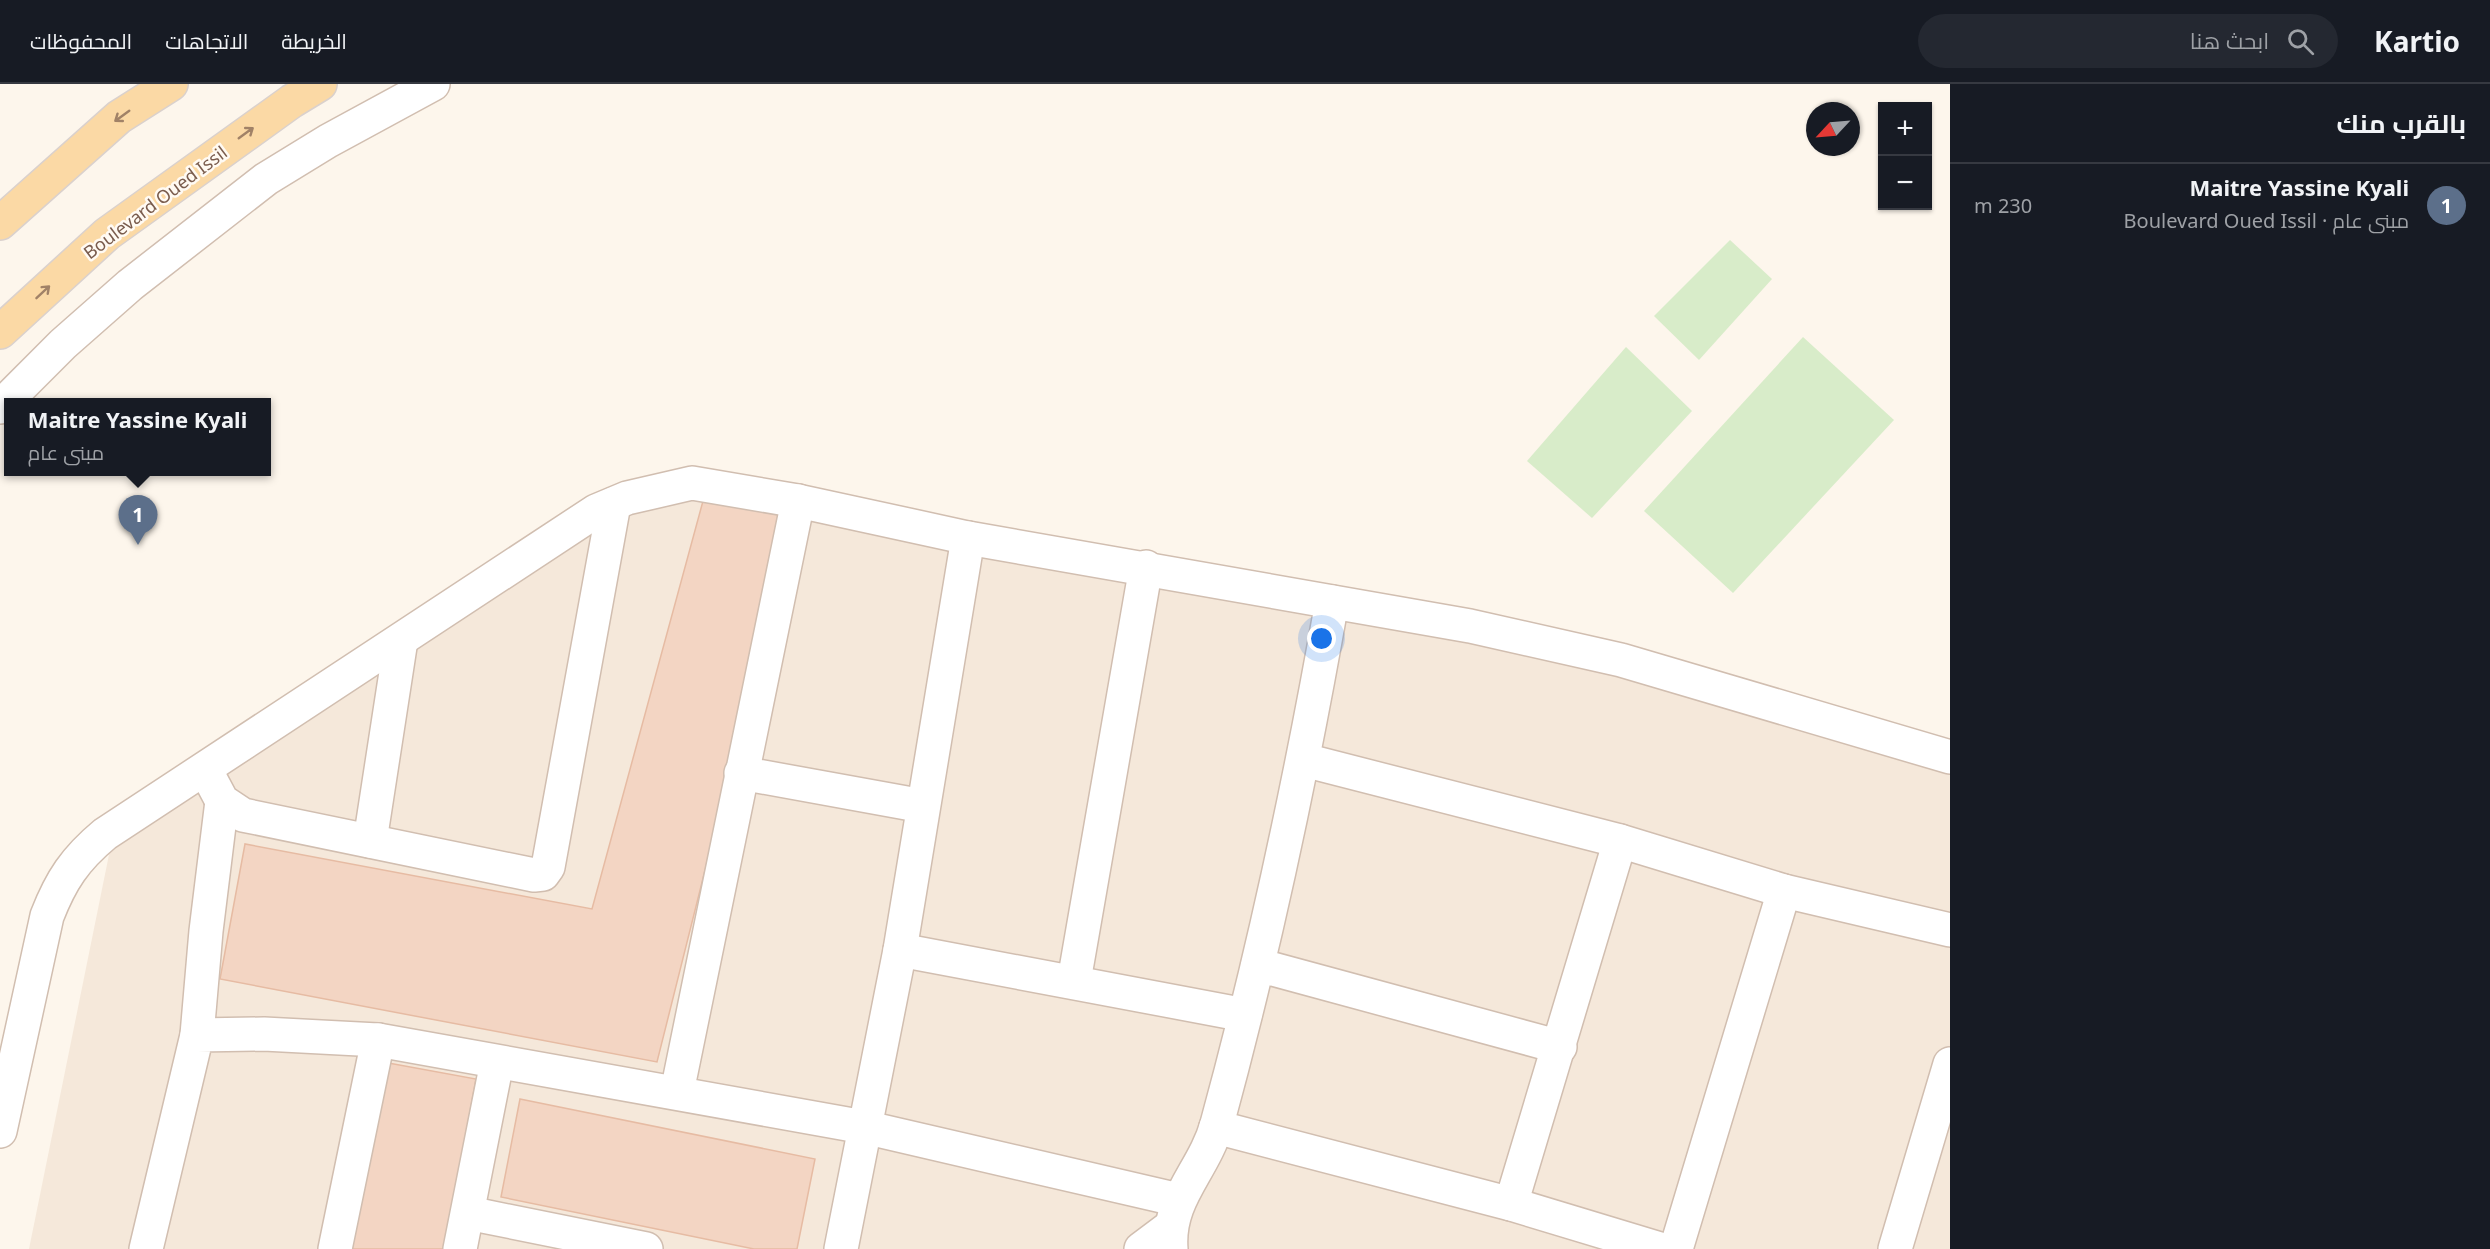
<!DOCTYPE html>
<html lang="ar">
<head>
<meta charset="utf-8">
<style>
	:root { --surface:#171b24; --page:#242831; --text:#f1f3f6; --muted:#9ea1a6; --line:#363941; --accent:#e76f51 }
	body { margin:0; font-family:"Noto Sans",Cairo,sans-serif; background:var(--page); color:var(--text); direction:rtl }
	.controls { position:absolute; right:18px; top:18px; display:grid; overflow:hidden; border-radius:0px; box-shadow:0 2px 4px #0004 }
	.controls button { width:54px; height:54px; display:grid; place-items:center; padding:0; border:0; border-bottom:2px solid var(--line); background:var(--surface); color:var(--text); font:30px sans-serif }
	.compass { position:absolute; left:1806px; top:18px; width:54px; height:54px; border-radius:50%; background:var(--surface); box-shadow:0 2px 4px #0004; rotate:244deg }
	.you { position:absolute; left:1322px; top:555px; width:21px; height:21px; margin:-15px; border:4px solid #fff; border-radius:50%; background:#1a73e8; box-shadow:0 0 0 9px #1a73e833 }
	.badge { display:grid; place-items:center; width:39px; height:39px; border-radius:50%; background:var(--accent); color:#fff; font-size:20px; font-weight:700 }
	.pin { position:absolute; translate:-50% -50px; filter:drop-shadow(0 2px 3px #0008) }
	.pin::after { content:''; position:absolute; top:32px; width:21px; height:18px; background:inherit; clip-path:polygon(0 0,100% 0,50% 100%) }
	.popup { position:absolute; left:4px; top:314px; width:267px; height:78px; box-sizing:border-box; display:grid; place-content:center; border-radius:0px; background:var(--surface); filter:drop-shadow(0 2px 4px #0005); font-size:20px; white-space:nowrap; color:var(--muted) }
	.popup b { font-size:22px; color:var(--text) }
	.popup::after { content:''; position:absolute; left:50%; top:100%; margin-left:-12px; border:12px solid transparent; border-top-color:var(--surface) }
	.list { margin:0; padding:0; list-style:none }
	h2 { display:flex; justify-content:space-between; align-items:center; height:78px; margin:0; padding:0 24px; font-size:26px }
	h2 small { font-size:20px; font-weight:400; color:var(--muted) }
	.list li { display:grid; grid-template-columns:39px 1fr auto; gap:18px; align-items:center; box-sizing:border-box; height:84px; padding:0 24px; border-top:2px solid var(--line) }
	.list b { display:block; font-size:22px; white-space:nowrap }
	.list p { margin:0; font-size:20px; white-space:nowrap; color:var(--muted) }
	.list em { font-size:20px; font-style:normal; color:var(--muted) }
	.icon { flex:none; width:33px; height:33px; fill:none; stroke:currentColor; stroke-width:2; stroke-linecap:round; stroke-linejoin:round }
	.map { position:relative; flex:none; width:1950px; height:1165px; overflow:hidden; direction:ltr }
	header { display:flex; align-items:center; gap:36px; box-sizing:border-box; height:84px; padding:0 30px; background:var(--surface); border-bottom:2px solid var(--line) }
	header strong { font-size:28px }
	nav { display:flex; gap:33px; margin-inline-start:auto; font-size:21px }
	.search { width:420px; height:54px; background:var(--page); display:flex; align-items:center; gap:15px; box-sizing:border-box; padding:0 21px; border-radius:33px; color:var(--muted); font-size:22px }
	main { display:flex }
	aside { flex:1; background:var(--surface) }
	.map>svg:first-child { display:block }
	.residential { fill:#f5e8da }
	.green { fill:#d8ecc9 }
	.building { fill:#f3d5c3; stroke:#e6bba3; stroke-width:1.5 }
	.lines { fill:none; stroke-linecap:round; stroke-linejoin:round }
	.minor-casing { stroke:#d1beb0; stroke-width:36 }
	.major-casing { stroke:#dad1cd; stroke-width:36 }
	.minor { stroke:#fff; stroke-width:33 }
	.major { stroke:#fbd9a5; stroke-width:33 }
	.oneway { stroke:#a18267 }
	.labels { text-anchor:middle; dominant-baseline:central; stroke-width:5; stroke-linejoin:round; paint-order:stroke }
	.street-label { font-size:18px; fill:#7a5c4d; stroke:#fffaf3 }
</style>
</head>
<body>
<header>
<strong>Kartio</strong>
<div class="search"><svg class="icon" aria-label="search" viewBox="0 0 24 24"><circle cx="10" cy="10" r="6"/><path d="M15 15l6 6"/></svg>ابحث هنا</div>
<nav><a>الخريطة</a><a>الاتجاهات</a><a>المحفوظات</a></nav>
</header>
<main>
<aside>
<h2>بالقرب منك<small></small></h2>
<ul class="list">
<li><span class="badge" style="background:#5c6f8a">1</span><div><b>Maitre Yassine Kyali</b><p>مبنى عام · Boulevard Oued Issil</p></div><em>230 m</em></li>
</ul>
</aside>
<div class="map">
<svg width="1950" height="1165" viewBox="0 0 1950 1165">
	<rect width="100%" height="100%" fill="#fdf6ec"/>
	<path class="residential" d="M 658,395 L 1316,504 L 1950,663 L 1950,1165 L 29,1165 L 114,746 Z"/>
	<g class="green">
		<path d="M 1730,156 L 1772,195 L 1699,276 L 1654,232 Z"/>
		<path d="M 1803,253 L 1894,336 L 1733,509 L 1644,427 Z"/>
		<path d="M 1626,263 L 1692,327 L 1592,434 L 1527,377 Z"/>
	</g>
	<g class="building">
		<path d="M 706,406 L 796,423 L 657,978 L 220,895 L 245,760 L 592,825 Z"/>
		<path d="M 383,978 L 476,995 L 445,1165 L 350,1165 Z"/>
		<path d="M 520,1015 L 815,1075 L 797,1165 L 754,1165 L 501,1113 Z"/>
	</g>
	<g class="lines">
		<defs>
			<g id="minor">
				<path d="M 0,323 L 63,260 L 130,201 L 266,95 L 328,57 L 433,0"/>
				<path d="M 1304,676 L 1620,757 L 1784,807 L 1950,846"/>
				<path d="M 205,685 L 222,717 L 243,731 L 534,791 L 543,790 L 548,783 L 614,420"/>
				<path d="M 741,689 L 923,722"/>
				<path d="M 370,757 L 401,556"/>
				<path d="M 900,866 L 1245,931"/>
				<path d="M 1258,881 L 1560,963"/>
				<path d="M 1074,897 L 1146,483"/>
				<path d="M 197,951 L 206,847 L 222,717"/>
				<path d="M 677,1008 L 798,417"/>
				<path d="M 1216,1043 L 1511,1120 L 1660,1165"/>
				<path d="M 0,1047 L 47,832 C 61,796 75,775 105,750 L 596,427 L 627,414 L 692,399 L 798,417 L 968,454 L 1470,542 L 1621,576 L 1950,673"/>
				<path d="M 1511,1120 L 1620,757"/>
				<path d="M 468,1129 L 646,1165"/>
				<path d="M 146,1165 L 197,951 L 264,950 L 378,956 L 864,1043 L 1179,1116"/>
				<path d="M 335,1165 L 378,956"/>
				<path d="M 460,1165 L 497,978"/>
				<path d="M 841,1165 L 900,866 L 968,454"/>
				<path d="M 1141,1165 L 1169,1144"/>
				<path d="M 1171,1165 C 1167,1114 1204,1087 1217,1040 C 1264,868 1301,694 1332,518"/>
				<path d="M 1676,1165 L 1784,807"/>
				<path d="M 1895,1165 L 1950,980"/>
			</g>
			<g id="major">
				<path d="M 0,139 L 119,33 L 171,0"/>
				<path d="M 0,248 L 107,150 L 292,17 L 320,0"/>
			</g>
		</defs>
		<use href="#minor" class="minor-casing"/>
		<use href="#major" class="major-casing"/>
		<use href="#minor" class="minor"/>
		<use href="#major" class="major"/>
	</g>
	<defs><path id="oneway-shaft" d="M-6 0H5M1.5-3L5.5 0L1.5 3" fill="none" stroke-width="1.6" stroke-linecap="round" stroke-linejoin="round" transform="scale(1.5)"/></defs>
	<g class="oneway">
		<use href="#oneway-shaft" transform="translate(122 32) rotate(144)"/>
		<use href="#oneway-shaft" transform="translate(246 49) rotate(-36)"/>
		<use href="#oneway-shaft" transform="translate(43 208) rotate(-43)"/>
	</g>
	<g class="labels">
		<g class="street-label">
			<text transform="translate(155 118) rotate(-37)">Boulevard Oued Issil</text>
		</g>
	</g>
</svg>
<div class="controls">
<button>+</button>
<button>−</button>
</div>
<svg class="compass" viewBox="-18 -18 36 36"><path d="M0-13l5 13h-10z" fill="#e53935"/><path d="M0 13l5-13h-10z" fill="#9ea1a6"/></svg>
<div class="you"></div>
<div class="pin badge" style="left:138px;top:461px;background:#5c6f8a">1</div>
<div class="popup"><b>Maitre Yassine Kyali</b>مبنى عام</div>
</div>
</main>
</body>
</html>
